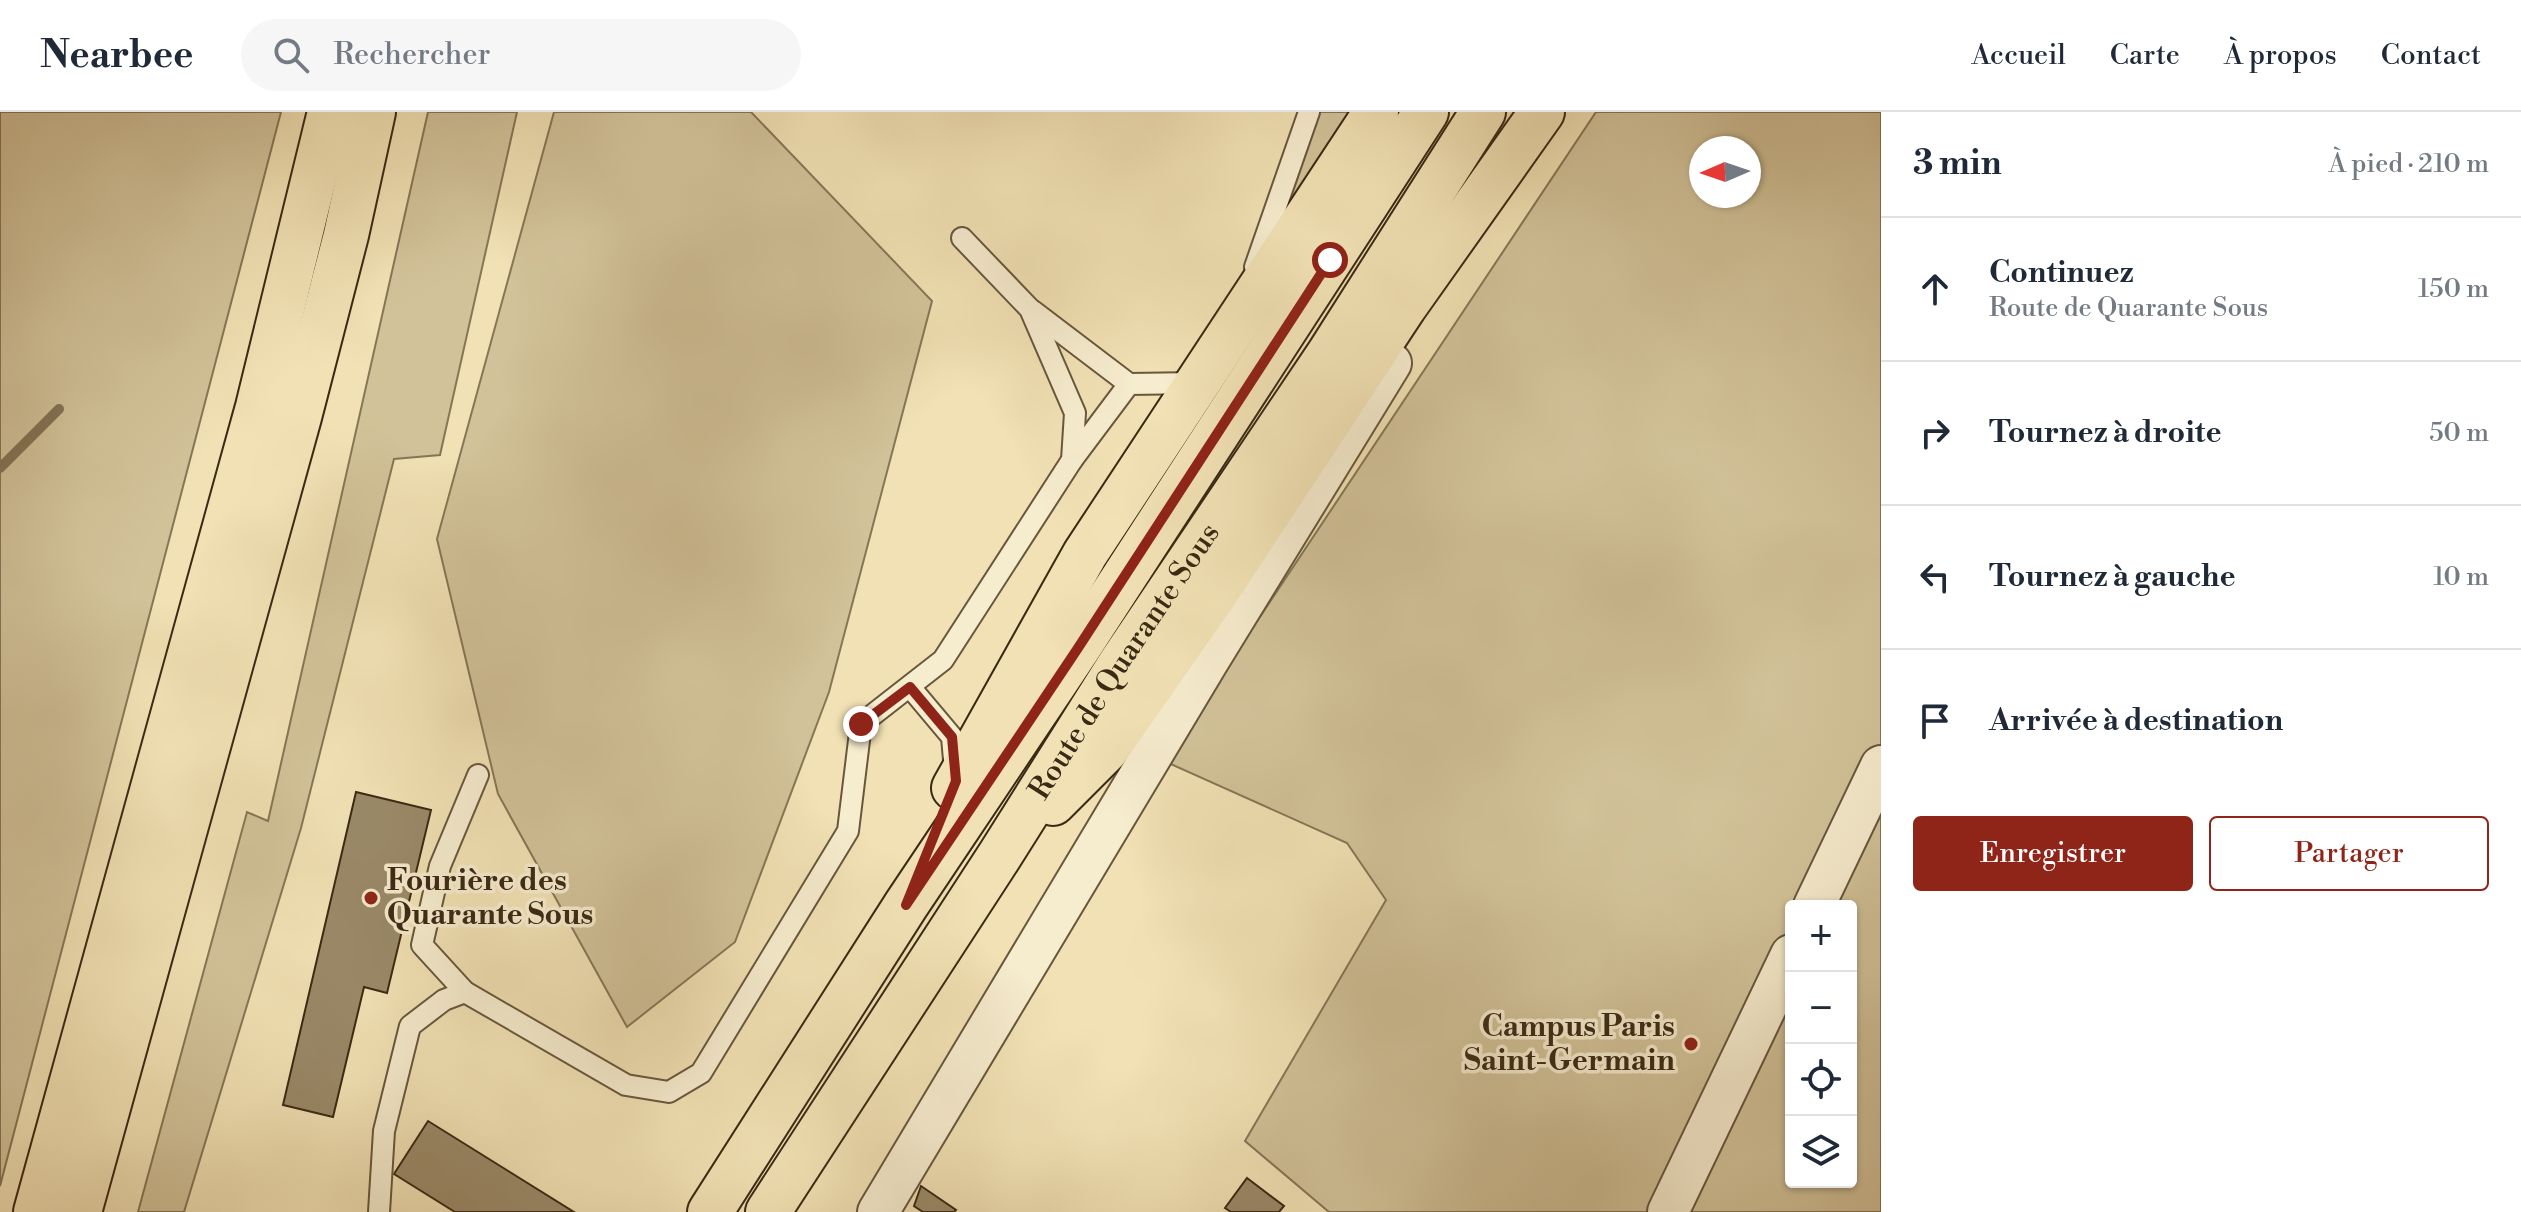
<!DOCTYPE html>
<html lang="fr">
<head>
<meta charset="utf-8">
<style>
	:root { --surface:#fff; --page:#f6f6f7; --text:#1f2937; --muted:#747a83; --line:#e0e1e3; --accent:#8f2418 }
	body { margin:0; font-family:"Libre Bodoni",serif; background:var(--page); color:var(--text) }
	.controls { position:absolute; right:24px; bottom:24px; display:grid; overflow:hidden; border-radius:8px; box-shadow:0 2px 6px #0004 }
	.controls button { width:72px; height:72px; display:grid; place-items:center; padding:0; border:0; border-bottom:2px solid var(--line); background:var(--surface); color:var(--text); font:40px sans-serif }
	.compass { position:absolute; left:1689px; top:24px; width:72px; height:72px; border-radius:50%; background:var(--surface); box-shadow:0 2px 6px #0004; rotate:268deg }
	.stop { position:absolute; width:24px; height:24px; margin:-18px; border:6px solid #8f2418; border-radius:50%; background:#fff }
	.stop.end { background:#8f2418; border-color:#fff; box-shadow:0 2px 8px #0008 }
	.list { margin:0; padding:0; list-style:none }
	h2 { display:flex; justify-content:space-between; align-items:center; height:104px; margin:0; padding:0 32px; font-size:34px }
	h2 small { font-size:26px; font-weight:400; color:var(--muted) }
	.list li { display:grid; grid-template-columns:52px 1fr auto; gap:24px; align-items:center; box-sizing:border-box; height:144px; padding:0 32px; border-top:2px solid var(--line) }
	.list b { display:block; font-size:30px; white-space:nowrap }
	.list p { margin:0; font-size:26px; white-space:nowrap; color:var(--muted) }
	.list em { font-size:26px; font-style:normal; color:var(--muted) }
	.actions { display:flex; gap:16px; padding:24px 32px }
	.actions a { flex:1; padding:18px 0; border:2px solid var(--accent); border-radius:8px; text-align:center; font-size:28px; color:var(--accent) }
	.actions .main { background:var(--accent); color:#fff }
	.icon { flex:none; width:44px; height:44px; fill:none; stroke:currentColor; stroke-width:2; stroke-linecap:round; stroke-linejoin:round }
	.map { position:relative; flex:none; width:1881px; height:1100px; overflow:hidden }
	header { display:flex; align-items:center; gap:48px; box-sizing:border-box; height:112px; padding:0 40px; background:var(--surface); border-bottom:2px solid var(--line) }
	header strong { font-size:38px }
	nav { display:flex; gap:44px; margin-inline-start:auto; font-size:28px }
	.search { width:560px; height:72px; background:var(--page); display:flex; align-items:center; gap:20px; box-sizing:border-box; padding:0 28px; border-radius:44px; color:var(--muted); font-size:30px }
	main { display:flex }
	aside { flex:1; background:var(--surface) }
	.map>svg:first-child { display:block }
	.green { fill:#d2c299; stroke:#867657; stroke-width:2; fill-rule:evenodd }
	.lines { fill:none; stroke-linecap:round; stroke-linejoin:round }
	.stream { stroke:#837254; stroke-width:10 }
	.building { fill:#9a8968; stroke:#3b2915; stroke-width:2 }
	.service-casing { stroke:#68573d; stroke-width:24 }
	.minor-casing { stroke:#68573d; stroke-width:44 }
	.primary-casing { stroke:#3b2915; stroke-width:48 }
	.motorway-casing { stroke:#3b2915; stroke-width:48 }
	.service { stroke:#f6ecce; stroke-width:20 }
	.minor { stroke:#f6ecce; stroke-width:40 }
	.primary { stroke:#f1e1b4; stroke-width:44 }
	.motorway { stroke:#f1e1b4; stroke-width:44 }
	.route { stroke:#8f2418; stroke-width:10 }
	.poi-dot { fill:#8f2418; stroke:#f6ecce; stroke-width:3 }
	.labels { text-anchor:middle; dominant-baseline:central; stroke-width:7; stroke-linejoin:round; paint-order:stroke }
	.street-label { font-size:30px; fill:#3b2915; stroke:#f6ecce }
	.poi-label { font-size:30px; font-weight:bold; fill:#3b2915; stroke:#f6ecce; text-anchor:start }
</style>
</head>
<body>
<header>
<strong>Nearbee</strong>
<div class="search"><svg class="icon" aria-label="search" viewBox="0 0 24 24"><circle cx="10" cy="10" r="6"/><path d="M15 15l6 6"/></svg>Rechercher</div>
<nav><a>Accueil</a><a>Carte</a><a>À propos</a><a>Contact</a></nav>
</header>
<main>
<div class="map">
<svg width="1881" height="1100" viewBox="0 0 1881 1100">
	<rect width="100%" height="100%" fill="#f1e1b4"/>
	<filter id="stains"><feTurbulence type="fractalNoise" baseFrequency=".0025" numOctaves="4"/><feColorMatrix values="0 0 0 0 .2 0 0 0 0 .09 0 0 0 0 .02 0 0 0 .5 -.17"/></filter>
	<radialGradient id="worn" r=".72"><stop offset=".6" stop-color="#630" stop-opacity="0"/><stop offset="1" stop-color="#630" stop-opacity=".3"/></radialGradient>
	<g class="green">
		<path d="M 0,0 L 281,0 L 0,1074 Z"/>
		<path d="M 428,0 L 517,0 L 440,343 L 394,347 L 301,716 L 184,1100 L 138,1100 L 247,700 L 268,709 Z"/>
		<path d="M 554,0 L 751,0 L 932,189 L 829,580 L 735,830 L 627,915 L 498,682 L 437,427 Z"/>
		<path d="M 1317,0 L 1358,0 L 1272,130 L 1307,38 Z"/>
		<path d="M 1596,0 L 1881,0 L 1881,1100 L 1329,1100 L 1245,1029 L 1386,788 L 1347,731 L 1164,649 ZM 1701,36 L 1749,36 L 1749,84 L 1701,84 ZM 1791,794 L 1851,794 L 1851,1070 L 1791,1070 Z"/>
	</g>
	<g class="lines">
		<path class="stream" d="M 0,356 L 59,297"/>
	</g>
	<g class="building">
		<path d="M 356,680 L 431,698 L 387,881 L 364,875 L 333,1005 L 283,993 Z"/>
		<path d="M 428,1009 L 574,1100 L 455,1100 L 394,1062 Z"/>
		<path d="M 1247,1066 L 1284,1094 L 1279,1100 L 1231,1100 L 1225,1096 Z"/>
		<path d="M 921,1074 L 956,1098 L 954,1100 L 923,1100 L 914,1094 Z"/>
	</g>
	<g class="lines">
		<defs>
			<g id="service">
				<path d="M 1255,155 L 1309,0"/>
				<path d="M 1033,199 L 1129,272"/>
				<path d="M 1072,348 L 1129,272 L 1197,271"/>
				<path d="M 910,575 L 952,625 L 955,659"/>
				<path d="M 478,663 L 440,754 L 422,833 L 465,880 L 626,973 L 669,980 L 701,961 L 848,719 L 861,612 L 943,548 L 1072,348 L 1075,301 L 1030,197 L 962,126"/>
				<path d="M 379,1100 L 384,1019 L 410,914 L 444,888 L 465,880"/>
			</g>
			<g id="minor">
				<path d="M 1814,794 L 1881,654"/>
				<path d="M 878,1100 L 1207,551 L 1391,251"/>
				<path d="M 1668,1100 L 1791,843"/>
			</g>
			<g id="primary">
				<path d="M 954,676 L 1085,442 L 1376,0"/>
				<path d="M 1053,691 L 1106,638 L 1213,485 L 1404,195 L 1542,0"/>
				<path d="M 710,1100 L 906,793 L 1078,536 L 1426,0"/>
				<path id="s1" d="M 768,1100 L 1000,743 L 1121,551 L 1329,242 L 1483,0"/>
			</g>
			<g id="motorway">
				<path d="M 36,1100 L 258,295 L 330,0"/>
				<path d="M 79,1100 L 299,305 L 346,123 L 373,0"/>
			</g>
		</defs>
		<use href="#service" class="service-casing"/>
		<use href="#minor" class="minor-casing"/>
		<use href="#primary" class="primary-casing"/>
		<use href="#motorway" class="motorway-casing"/>
		<use href="#service" class="service"/>
		<use href="#minor" class="minor"/>
		<use href="#primary" class="primary"/>
		<use href="#motorway" class="motorway"/>
	</g>
	<g class="lines">
		<path class="route" d="M 861,612 L 910,575 L 952,625 L 956,669 L 906,793 L 1078,536 L 1330,148"/>
	</g>
	<g class="poi-dot">
		<circle cx="371" cy="786" r="8"/>
		<circle cx="1691" cy="932" r="8"/>
	</g>
	<g class="labels">
		<g class="street-label">
			<text stroke="none"><textPath href="#s1" startOffset="656">Route de Quarante Sous</textPath></text>
		</g>
		<g class="poi-label">
			<text x="387" y="769">Fourière des<tspan x="387" dy="34">Quarante Sous</tspan></text>
			<text x="1675" y="915" text-anchor="end">Campus Paris<tspan x="1675" dy="34">Saint-Germain</tspan></text>
		</g>
	</g>
	<rect width="100%" height="100%" filter="url(#stains)"/>
	<rect width="100%" height="100%" fill="url(#worn)"/>
</svg>
<div class="controls">
<button>+</button>
<button>−</button>
<button><svg class="icon" aria-label="locate" viewBox="0 0 24 24"><circle cx="12" cy="12" r="6"/><path d="M12 2v4M12 18v4M2 12h4M18 12h4"/></svg></button>
<button><svg class="icon" aria-label="layers" viewBox="0 0 24 24"><path d="M12 4l9 5-9 5-9-5zM3 14l9 5 9-5"/></svg></button>
</div>
<svg class="compass" viewBox="-18 -18 36 36"><path d="M0-13l5 13h-10z" fill="#e53935"/><path d="M0 13l5-13h-10z" fill="#747a83"/></svg>
<div class="stop" style="left:1330px;top:148px"></div>
<div class="stop end" style="left:861px;top:612px"></div>
</div>
<aside>
<h2>3 min<small>À pied · 210 m</small></h2>
<ul class="list">
<li><svg class="icon" aria-label="ahead" viewBox="0 0 24 24"><path d="M12 20V5M6 11l6-6 6 6"/></svg><div><b>Continuez</b><p>Route de Quarante Sous</p></div><em>150 m</em></li>
<li><svg class="icon" aria-label="right" viewBox="0 0 24 24"><path d="M7 20v-9h11M14 6l5 5-5 5"/></svg><div><b>Tournez à droite</b></div><em>50 m</em></li>
<li><svg class="icon" aria-label="left" viewBox="0 0 24 24"><path d="M17 20v-9H6M10 6l-5 5 5 5"/></svg><div><b>Tournez à gauche</b></div><em>10 m</em></li>
<li><svg class="icon" aria-label="arrive" viewBox="0 0 24 24"><path d="M6 21V4h12l-3 4 3 4H6"/></svg><div><b>Arrivée à destination</b></div></li>
</ul>
<div class="actions"><a class="main">Enregistrer</a><a>Partager</a></div>
</aside>
</main>
</body>
</html>
